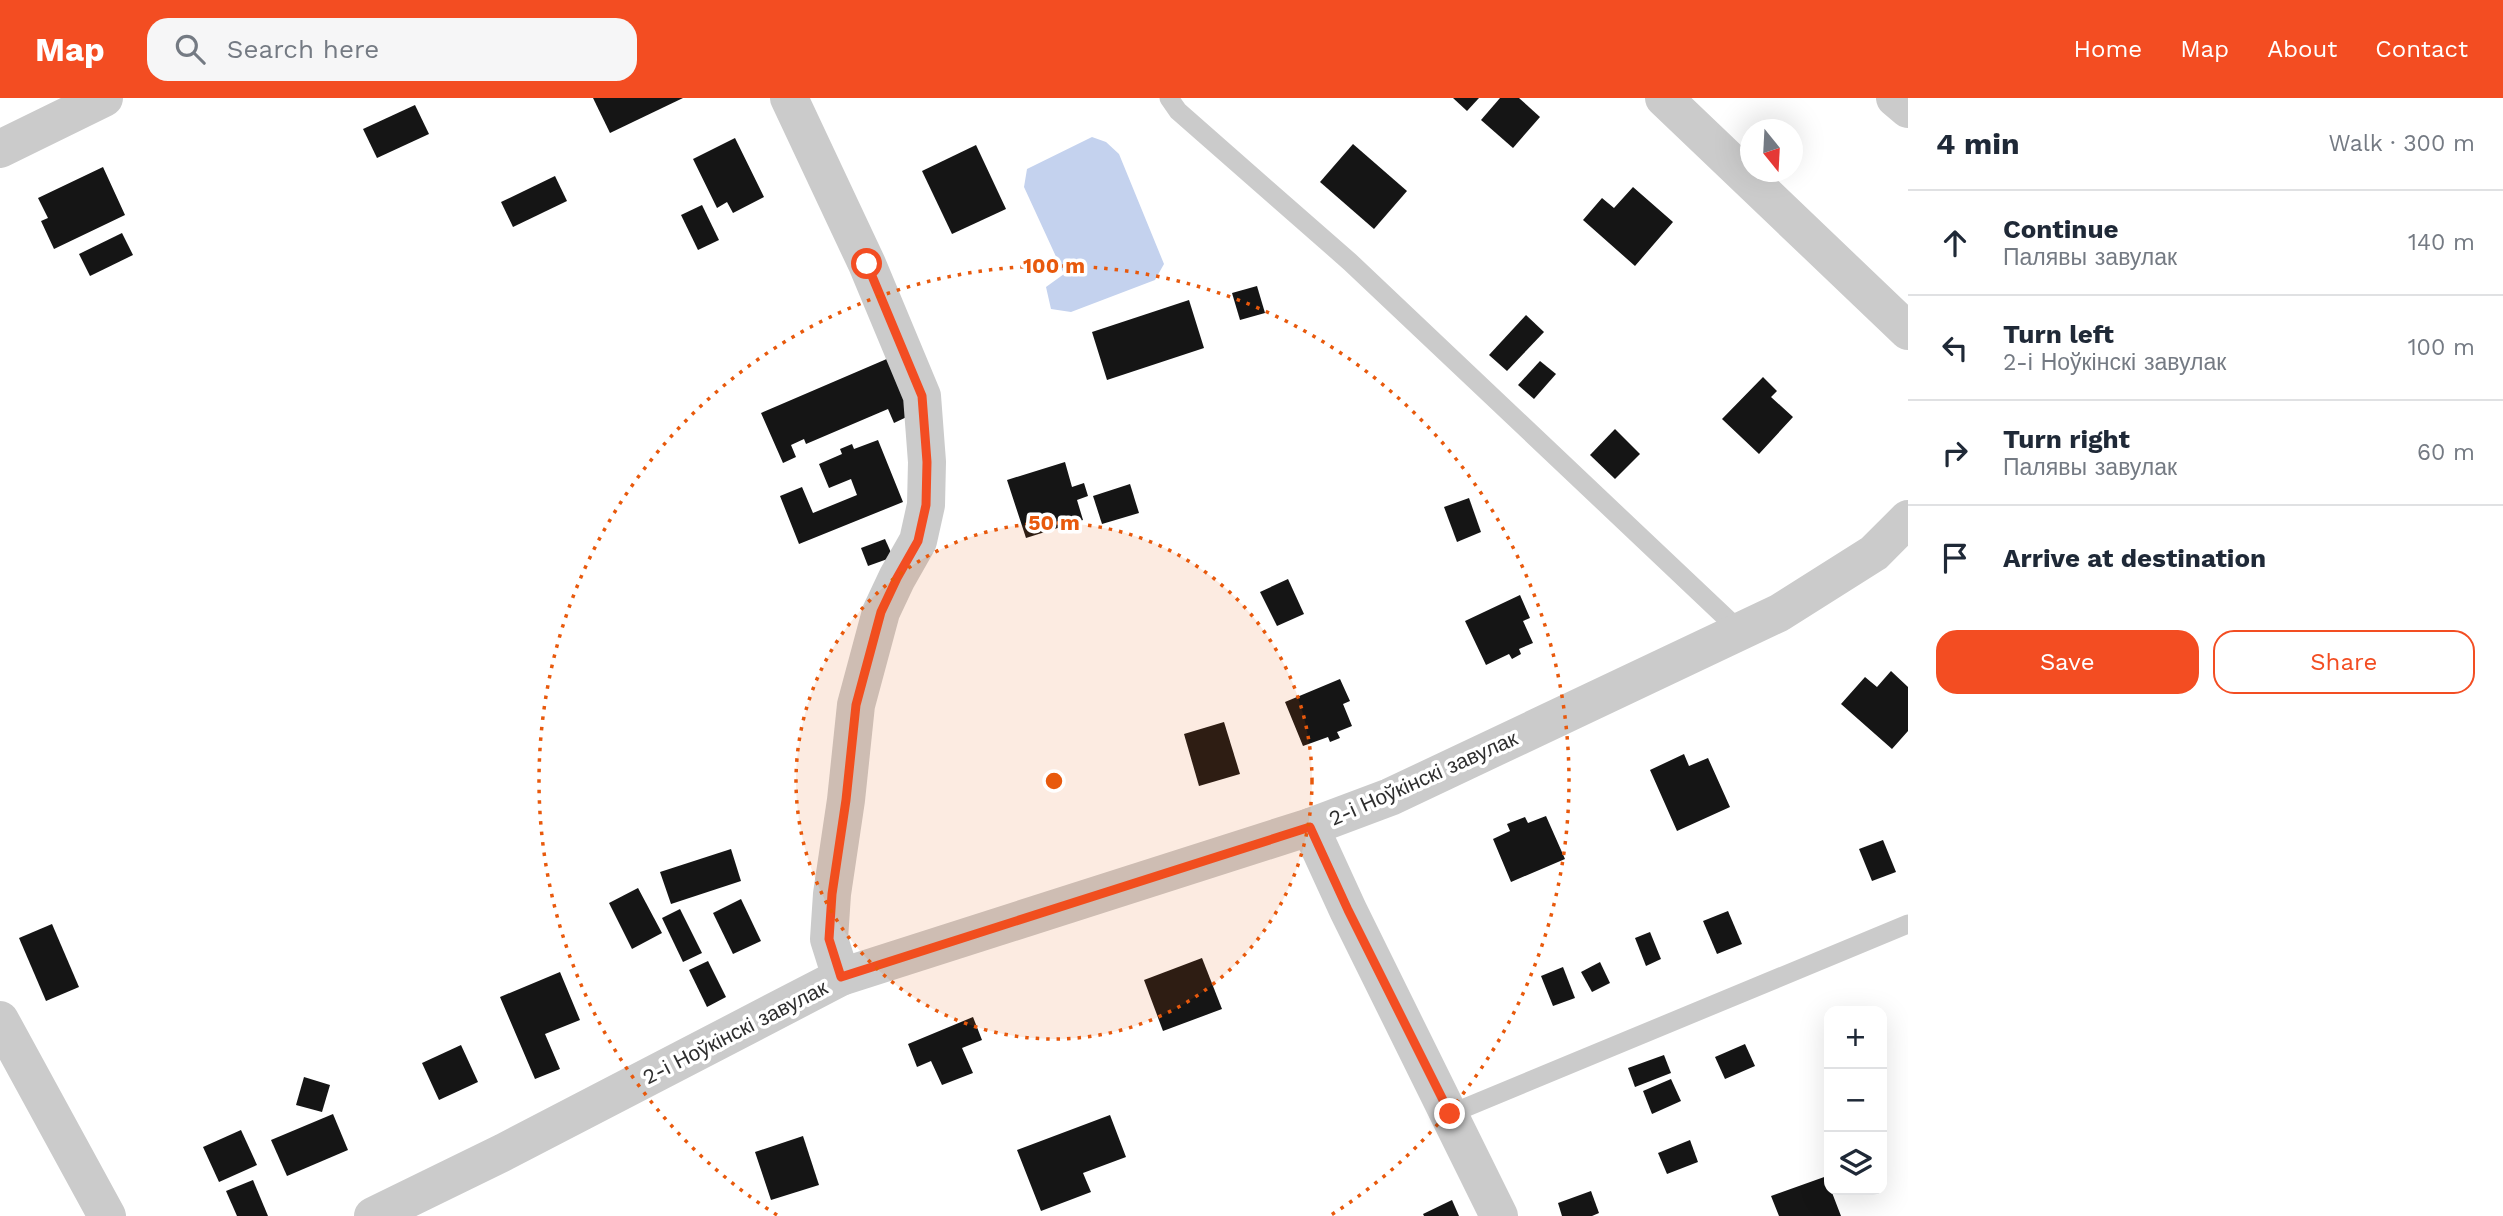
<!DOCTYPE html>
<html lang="en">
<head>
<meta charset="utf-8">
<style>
	:root { --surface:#fff; --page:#f6f6f7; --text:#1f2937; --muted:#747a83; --line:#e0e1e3; --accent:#f34d22 }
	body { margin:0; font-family:"Work Sans",sans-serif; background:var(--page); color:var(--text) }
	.controls { position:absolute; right:21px; bottom:21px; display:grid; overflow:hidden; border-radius:14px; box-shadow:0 7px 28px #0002 }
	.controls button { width:63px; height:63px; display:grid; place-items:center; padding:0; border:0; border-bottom:2px solid var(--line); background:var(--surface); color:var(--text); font:35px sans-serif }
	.compass { position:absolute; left:1740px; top:21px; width:63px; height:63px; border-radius:50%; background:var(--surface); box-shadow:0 7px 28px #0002; rotate:162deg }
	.stop { position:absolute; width:21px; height:21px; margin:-16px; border:5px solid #f34d22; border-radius:50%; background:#fff }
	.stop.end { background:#f34d22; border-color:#fff; box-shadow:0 2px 7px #0008 }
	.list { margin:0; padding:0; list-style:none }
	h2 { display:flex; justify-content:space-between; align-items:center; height:91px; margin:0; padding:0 28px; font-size:30px }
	h2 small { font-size:23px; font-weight:400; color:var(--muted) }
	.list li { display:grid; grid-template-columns:46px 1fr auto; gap:21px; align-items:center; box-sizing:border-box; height:105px; padding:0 28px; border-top:2px solid var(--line) }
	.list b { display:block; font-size:26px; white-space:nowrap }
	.list p { margin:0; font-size:23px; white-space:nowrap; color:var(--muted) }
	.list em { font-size:23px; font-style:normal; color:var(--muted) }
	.actions { display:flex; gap:14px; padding:21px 28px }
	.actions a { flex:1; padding:16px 0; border:2px solid var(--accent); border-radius:21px; text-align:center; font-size:24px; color:var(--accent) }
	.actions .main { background:var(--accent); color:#fff }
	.icon { flex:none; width:38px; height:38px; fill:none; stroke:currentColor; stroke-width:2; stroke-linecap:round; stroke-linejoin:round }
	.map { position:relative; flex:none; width:1908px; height:1118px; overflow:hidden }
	header { display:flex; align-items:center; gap:42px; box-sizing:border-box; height:98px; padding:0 35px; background:var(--accent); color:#fff }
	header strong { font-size:33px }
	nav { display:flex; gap:38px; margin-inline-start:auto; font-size:24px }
	.search { width:490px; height:63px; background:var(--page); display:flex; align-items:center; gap:18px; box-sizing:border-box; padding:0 24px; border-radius:21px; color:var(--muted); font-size:26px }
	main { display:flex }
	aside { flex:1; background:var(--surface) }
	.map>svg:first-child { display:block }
	.water { fill:#c4d2ee }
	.building { fill:#151515 }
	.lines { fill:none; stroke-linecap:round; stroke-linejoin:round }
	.service { stroke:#cbcbcb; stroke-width:19 }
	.minor { stroke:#cbcbcb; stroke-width:38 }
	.tertiary { stroke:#cbcbcb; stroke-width:38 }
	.route { stroke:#f34d22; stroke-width:9 }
	.ring { fill:none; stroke:#e8590c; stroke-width:3.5; stroke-dasharray:3.5 7 }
	.labels { text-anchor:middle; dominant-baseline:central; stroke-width:7; stroke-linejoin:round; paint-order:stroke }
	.street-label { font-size:21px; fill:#2e2e2e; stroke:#fff }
	.centre { fill:#e8590c; stroke:#fff; stroke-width:3.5 }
	.ring-label { font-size:21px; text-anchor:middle; font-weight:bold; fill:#e8590c; stroke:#fff; stroke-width:7; stroke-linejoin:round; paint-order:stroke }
</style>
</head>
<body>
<header>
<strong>Map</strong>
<div class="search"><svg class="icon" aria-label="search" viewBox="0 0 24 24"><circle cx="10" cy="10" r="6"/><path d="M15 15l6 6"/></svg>Search here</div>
<nav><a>Home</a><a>Map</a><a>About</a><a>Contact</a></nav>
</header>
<main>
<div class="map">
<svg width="1908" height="1118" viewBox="0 0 1908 1118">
	<rect width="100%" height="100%" fill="#fff"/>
	<path class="water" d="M 1092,39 L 1106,44 L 1119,56 L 1164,166 L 1155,182 L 1071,214 L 1051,211 L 1046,189 L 1064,176 L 1024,89 L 1027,71 Z"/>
	<g class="building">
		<path d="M 593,0 L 683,0 L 610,35 Z"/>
		<path d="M 1453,0 L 1479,0 L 1467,13 Z"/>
		<path d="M 1500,0 L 1519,0 L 1540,19 L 1513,50 L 1481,22 Z"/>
		<path d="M 415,7 L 429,36 L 377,60 L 363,31 Z"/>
		<path d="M 735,40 L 764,99 L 733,115 L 727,104 L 717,110 L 693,61 Z"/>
		<path d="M 1353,46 L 1407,93 L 1374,131 L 1320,84 Z"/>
		<path d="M 976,47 L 1006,111 L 952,136 L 922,73 Z"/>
		<path d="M 103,69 L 125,117 L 54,151 L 41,123 L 48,120 L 38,100 Z"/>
		<path d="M 555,78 L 567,103 L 513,129 L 501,104 Z"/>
		<path d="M 1633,89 L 1673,124 L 1635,168 L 1583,122 L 1602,100 L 1614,110 Z"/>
		<path d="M 702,107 L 719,142 L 698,152 L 681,117 Z"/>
		<path d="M 122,135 L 133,157 L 90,178 L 79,156 Z"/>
		<path d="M 1257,188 L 1265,215 L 1240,222 L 1232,195 Z"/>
		<path d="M 1189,202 L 1204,250 L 1107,282 L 1092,234 Z"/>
		<path d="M 1526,217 L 1544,234 L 1507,273 L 1489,257 Z"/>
		<path d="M 889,260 L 913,316 L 894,325 L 888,311 L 806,346 L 804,341 L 791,347 L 796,359 L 783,365 L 761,315 Z"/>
		<path d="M 1540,263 L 1556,276 L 1534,301 L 1518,287 Z"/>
		<path d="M 1763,279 L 1777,293 L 1771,299 L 1793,319 L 1759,356 L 1722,321 Z"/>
		<path d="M 1615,331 L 1640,356 L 1615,381 L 1590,357 Z"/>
		<path d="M 878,342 L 903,404 L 799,446 L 780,398 L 802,389 L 813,415 L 857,397 L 851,381 L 829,390 L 819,366 L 842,356 L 840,351 L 852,346 L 854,351 Z"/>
		<path d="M 1065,364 L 1072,389 L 1084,385 L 1088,398 L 1077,402 L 1083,422 L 1026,440 L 1007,382 Z"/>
		<path d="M 1130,386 L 1139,415 L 1102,426 L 1093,398 Z"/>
		<path d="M 1469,400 L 1481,434 L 1457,444 L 1444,409 Z"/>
		<path d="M 885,441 L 893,459 L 868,468 L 861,450 Z"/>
		<path d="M 1288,481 L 1304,516 L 1277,528 L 1260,494 Z"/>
		<path d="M 1520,497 L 1530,520 L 1523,523 L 1533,545 L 1519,551 L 1521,556 L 1512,561 L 1509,556 L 1486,567 L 1465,523 Z"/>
		<path d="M 1891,573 L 1908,589 L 1908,633 L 1892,651 L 1841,606 L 1865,579 L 1877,589 Z"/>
		<path d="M 1340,581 L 1350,603 L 1343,606 L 1352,628 L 1337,634 L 1340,640 L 1330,644 L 1328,639 L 1303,648 L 1285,604 Z"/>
		<path d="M 1224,624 L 1240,676 L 1199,688 L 1184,636 Z"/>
		<path d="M 1684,656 L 1689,668 L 1708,660 L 1730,709 L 1677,733 L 1650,672 Z"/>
		<path d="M 1546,718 L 1565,761 L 1511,784 L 1493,741 L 1510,733 L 1507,726 L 1525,719 L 1528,725 Z"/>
		<path d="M 1883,742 L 1896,774 L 1872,783 L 1859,751 Z"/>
		<path d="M 731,751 L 741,783 L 671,806 L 660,774 Z"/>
		<path d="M 638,790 L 662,835 L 632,851 L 609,805 Z"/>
		<path d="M 741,801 L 761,843 L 733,856 L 713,815 Z"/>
		<path d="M 680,811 L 702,855 L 683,864 L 662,820 Z"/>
		<path d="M 1728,813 L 1742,846 L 1717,856 L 1703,823 Z"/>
		<path d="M 52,826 L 79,889 L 46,903 L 19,840 Z"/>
		<path d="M 1650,834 L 1661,861 L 1646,868 L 1635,840 Z"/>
		<path d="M 1202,860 L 1222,911 L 1163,933 L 1144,882 Z"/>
		<path d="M 708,863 L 726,899 L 707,909 L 689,872 Z"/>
		<path d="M 1600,864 L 1610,885 L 1592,894 L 1581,874 Z"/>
		<path d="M 1563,869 L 1575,900 L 1553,908 L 1541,878 Z"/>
		<path d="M 560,874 L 580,922 L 545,936 L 560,971 L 535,981 L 500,899 Z"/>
		<path d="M 973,919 L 982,942 L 962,950 L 973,975 L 942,987 L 931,963 L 917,969 L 908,946 Z"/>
		<path d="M 1745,946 L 1755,968 L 1725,981 L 1715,959 Z"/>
		<path d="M 461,947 L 478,984 L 439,1002 L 422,965 Z"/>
		<path d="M 1664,957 L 1671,975 L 1635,989 L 1628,970 Z"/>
		<path d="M 304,979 L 330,987 L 322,1014 L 296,1007 Z"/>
		<path d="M 1671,981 L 1681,1003 L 1652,1016 L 1643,993 Z"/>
		<path d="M 333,1016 L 348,1052 L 287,1078 L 271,1042 Z"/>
		<path d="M 1110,1017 L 1126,1059 L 1083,1075 L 1091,1094 L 1041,1113 L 1017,1052 Z"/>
		<path d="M 241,1032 L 257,1067 L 219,1084 L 203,1049 Z"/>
		<path d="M 803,1038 L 819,1087 L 771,1102 L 755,1054 Z"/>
		<path d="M 1690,1042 L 1698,1064 L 1667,1076 L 1658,1055 Z"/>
		<path d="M 1827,1078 L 1829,1092 L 1831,1092 L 1841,1118 L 1779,1118 L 1771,1098 Z"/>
		<path d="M 253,1082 L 268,1118 L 237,1118 L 226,1093 Z"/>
		<path d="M 1591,1093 L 1599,1115 L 1592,1118 L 1562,1118 L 1558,1105 Z"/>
		<path d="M 1452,1102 L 1459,1118 L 1424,1118 L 1423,1116 Z"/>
	</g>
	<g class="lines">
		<g class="service">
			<path d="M 1169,0 L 1178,13 L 1350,164 L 1740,533"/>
			<path d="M 1450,1016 L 1908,826"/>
		</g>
		<g class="minor">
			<path d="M 789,0 L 867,166 L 922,298 L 927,364 L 926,407 L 918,443 L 897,480 L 881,514 L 856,607 L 846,702 L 832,796 L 829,841 L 841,879"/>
			<path d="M 1664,0 L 1908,233"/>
			<path d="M 0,51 L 104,0"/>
			<path d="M 1310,729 L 1348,812 L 1499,1118"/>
			<path d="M 0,922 L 107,1118"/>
			<path d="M 373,1118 L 504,1054 L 841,879 L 1310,729 L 1390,699 L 1779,515 L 1874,455 L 1908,421"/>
		</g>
		<path class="tertiary" d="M 1895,0 L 1908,11"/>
	</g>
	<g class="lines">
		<path class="route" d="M 867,166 L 922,298 L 927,364 L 926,407 L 918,443 L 897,480 L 881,514 L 856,607 L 846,702 L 832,796 L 829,841 L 841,879 L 1310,729 L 1348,812 L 1450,1016"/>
	</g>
	<circle cx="1054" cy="683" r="258" fill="#e8590c" fill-opacity=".12"/>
	<g class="ring">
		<circle cx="1054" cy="683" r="258"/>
		<path d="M777 1117A515 515 0 1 1 1331 1117"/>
	</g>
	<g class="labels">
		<g class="street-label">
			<text transform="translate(1423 680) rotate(-24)">2-і Ноўкінскі завулак</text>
			<text transform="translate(735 934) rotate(-27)">2-і Ноўкінскі завулак</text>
		</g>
	</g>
	<circle cx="1054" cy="683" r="10" class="centre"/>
	<g class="ring-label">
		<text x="1054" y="175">100 m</text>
		<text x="1054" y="432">50 m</text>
	</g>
</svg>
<div class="controls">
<button>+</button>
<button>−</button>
<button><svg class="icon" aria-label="layers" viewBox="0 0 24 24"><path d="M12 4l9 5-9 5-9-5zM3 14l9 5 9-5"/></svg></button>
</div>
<svg class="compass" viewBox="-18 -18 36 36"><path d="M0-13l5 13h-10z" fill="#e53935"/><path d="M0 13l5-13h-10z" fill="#747a83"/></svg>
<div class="stop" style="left:867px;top:166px"></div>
<div class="stop end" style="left:1450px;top:1016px"></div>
</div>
<aside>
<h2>4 min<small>Walk · 300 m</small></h2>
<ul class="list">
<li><svg class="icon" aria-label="ahead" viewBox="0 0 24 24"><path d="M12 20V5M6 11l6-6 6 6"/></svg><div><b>Continue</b><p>Палявы завулак</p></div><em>140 m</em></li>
<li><svg class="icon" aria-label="left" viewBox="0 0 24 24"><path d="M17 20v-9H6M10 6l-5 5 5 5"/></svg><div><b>Turn left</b><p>2-і Ноўкінскі завулак</p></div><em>100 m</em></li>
<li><svg class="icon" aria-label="right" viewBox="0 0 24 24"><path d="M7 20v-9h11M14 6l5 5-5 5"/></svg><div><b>Turn right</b><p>Палявы завулак</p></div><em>60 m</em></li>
<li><svg class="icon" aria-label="arrive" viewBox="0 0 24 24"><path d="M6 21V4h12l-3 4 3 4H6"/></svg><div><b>Arrive at destination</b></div></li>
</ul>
<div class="actions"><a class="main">Save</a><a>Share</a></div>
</aside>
</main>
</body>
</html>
